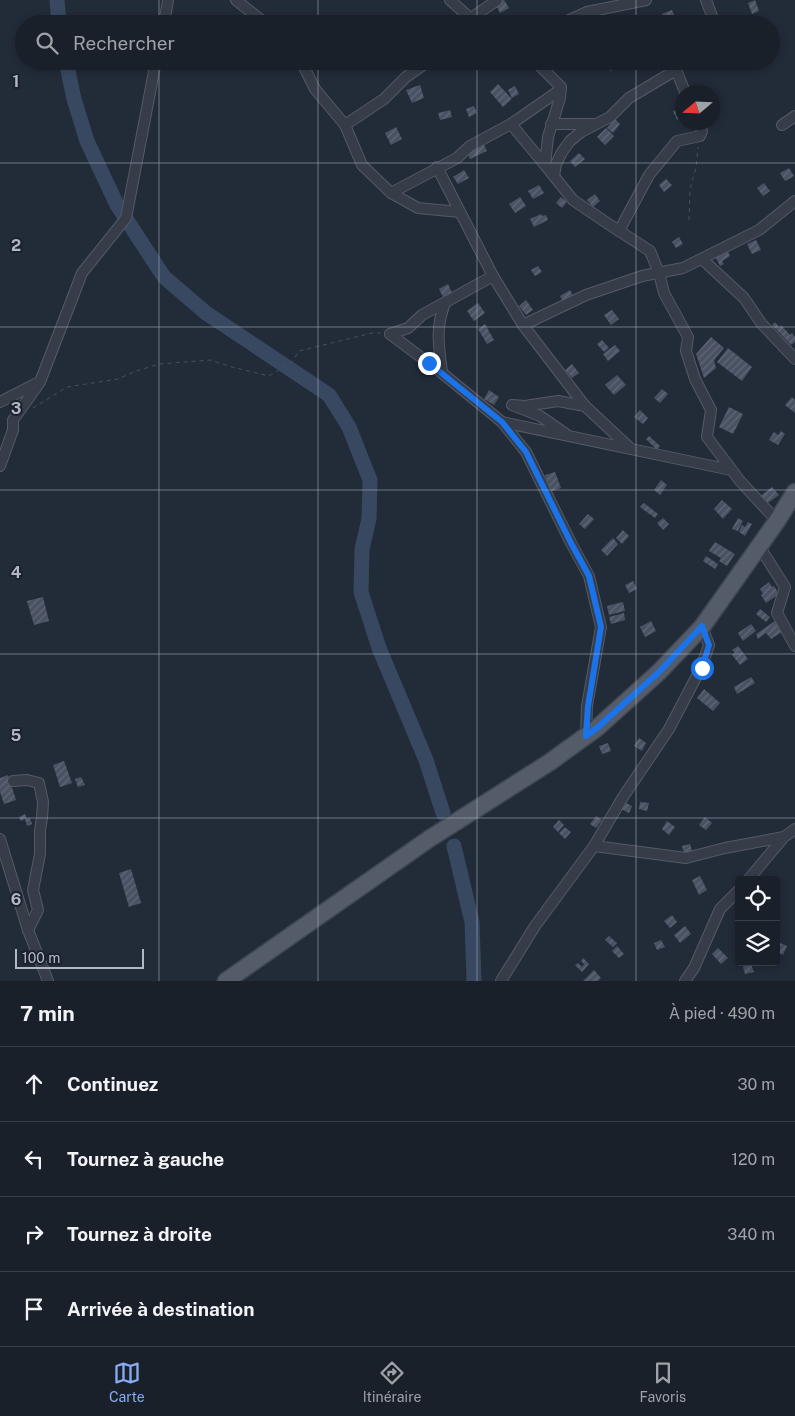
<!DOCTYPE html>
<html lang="fr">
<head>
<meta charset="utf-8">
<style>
	:root { --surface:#1a202a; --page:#272d36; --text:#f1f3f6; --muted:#9fa3a8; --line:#383e47; --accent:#88acf2 }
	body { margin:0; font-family:"Public Sans",sans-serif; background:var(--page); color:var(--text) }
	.controls { position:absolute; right:15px; bottom:15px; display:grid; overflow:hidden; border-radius:5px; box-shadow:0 2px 8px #0003 }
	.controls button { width:45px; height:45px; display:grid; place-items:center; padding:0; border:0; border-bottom:1px solid var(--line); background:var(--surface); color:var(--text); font:25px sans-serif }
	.compass { position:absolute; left:675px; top:85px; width:45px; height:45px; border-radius:50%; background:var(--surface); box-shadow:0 2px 8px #0003; rotate:251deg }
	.scale { position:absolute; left:15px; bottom:12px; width:129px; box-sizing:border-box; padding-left:5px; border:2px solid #b1b7c5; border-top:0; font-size:14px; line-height:18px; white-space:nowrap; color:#b1b7c5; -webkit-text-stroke:4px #1b222d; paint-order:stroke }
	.stop { position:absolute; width:15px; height:15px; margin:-11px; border:4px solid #1a73e8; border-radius:50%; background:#fff }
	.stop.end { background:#1a73e8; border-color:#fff; box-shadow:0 1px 5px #0008 }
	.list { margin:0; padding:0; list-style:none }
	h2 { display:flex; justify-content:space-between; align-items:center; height:65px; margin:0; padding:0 20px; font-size:21px }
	h2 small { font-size:16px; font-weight:400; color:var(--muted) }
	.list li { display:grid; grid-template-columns:32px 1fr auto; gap:15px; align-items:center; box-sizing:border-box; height:75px; padding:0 20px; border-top:1px solid var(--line) }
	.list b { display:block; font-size:19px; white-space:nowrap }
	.list em { font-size:16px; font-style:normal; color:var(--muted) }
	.icon { flex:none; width:28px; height:28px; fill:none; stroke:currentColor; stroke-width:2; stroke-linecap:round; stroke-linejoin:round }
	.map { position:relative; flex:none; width:795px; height:981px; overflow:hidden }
	.search { position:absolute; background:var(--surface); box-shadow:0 2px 8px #0003; left:15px; right:15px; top:15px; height:55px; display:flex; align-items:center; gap:12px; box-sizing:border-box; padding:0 18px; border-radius:28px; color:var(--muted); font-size:19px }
	.sheet { height:365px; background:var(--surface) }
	nav { display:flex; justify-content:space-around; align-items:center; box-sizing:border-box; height:70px; border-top:1px solid var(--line); background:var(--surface); font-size:14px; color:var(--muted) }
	nav a { display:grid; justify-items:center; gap:2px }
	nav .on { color:var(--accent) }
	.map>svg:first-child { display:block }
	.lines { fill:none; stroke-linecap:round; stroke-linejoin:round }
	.river { stroke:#384861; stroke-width:15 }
	.building { fill:url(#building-hatch) }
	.minor-casing { stroke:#545a66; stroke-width:12 }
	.primary-casing { stroke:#3f4652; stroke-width:19 }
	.path { stroke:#425357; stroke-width:1; stroke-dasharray:4 4; stroke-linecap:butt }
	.minor { stroke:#363d49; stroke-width:10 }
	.primary { stroke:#545c69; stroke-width:16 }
	.route { stroke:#1a73e8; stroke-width:6 }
	.grid { fill:none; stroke:#b1b7c5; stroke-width:1; stroke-opacity:0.55 }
	.grid-label { font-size:16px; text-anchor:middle; font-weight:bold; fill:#b1b7c5; stroke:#1b222d; stroke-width:4; stroke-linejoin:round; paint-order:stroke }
</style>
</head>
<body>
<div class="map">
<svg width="795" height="981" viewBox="0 0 795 981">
	<defs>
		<pattern id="building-hatch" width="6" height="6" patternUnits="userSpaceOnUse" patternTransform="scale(1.25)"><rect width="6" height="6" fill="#495162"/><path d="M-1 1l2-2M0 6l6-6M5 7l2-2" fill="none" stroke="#616877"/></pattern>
	</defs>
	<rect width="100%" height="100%" fill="#222b38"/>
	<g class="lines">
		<g class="river">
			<path d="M 57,0 L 59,24"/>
			<path d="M 66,61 L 74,99 L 87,141 L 117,205 L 164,277 L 206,313 L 329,395 L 349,427 L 370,480 L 369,519 L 362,549 L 361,592 L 379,648 L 426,760 L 443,813"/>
			<path d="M 454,846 L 472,922 L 474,981"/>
		</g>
	</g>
	<g class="building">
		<path d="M 504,0 L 509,8 L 500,13 L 496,5 Z"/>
		<path d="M 755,0 L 759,11 L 752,14 L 748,3 Z"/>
		<path d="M 672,10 L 675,17 L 664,21 L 662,14 Z"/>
		<path d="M 602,61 L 613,61 L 616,63 L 611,71 L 600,64 Z"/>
		<path d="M 498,84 L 512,99 L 503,107 L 490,92 Z"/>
		<path d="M 420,85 L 424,98 L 412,103 L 406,90 Z"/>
		<path d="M 515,86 L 519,94 L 512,98 L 508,90 Z"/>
		<path d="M 474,106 L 477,113 L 469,117 L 466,109 Z"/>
		<path d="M 681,108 L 682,111 L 682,118 L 677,120 L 673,111 Z"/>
		<path d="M 450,110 L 452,117 L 440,120 L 438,113 Z"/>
		<path d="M 615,119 L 620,124 L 613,133 L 607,128 Z"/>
		<path d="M 396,127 L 402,139 L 391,145 L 385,133 Z"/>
		<path d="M 606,128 L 614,136 L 605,145 L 597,137 Z"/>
		<path d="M 483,143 L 487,151 L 470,159 L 466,150 Z"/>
		<path d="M 579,153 L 585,159 L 575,167 L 570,161 Z"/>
		<path d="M 789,168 L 794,176 L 785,181 L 780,173 Z"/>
		<path d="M 464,170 L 469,178 L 458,184 L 453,177 Z"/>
		<path d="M 666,179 L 672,185 L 664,192 L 659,185 Z"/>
		<path d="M 764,183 L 770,191 L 763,196 L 757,188 Z"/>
		<path d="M 539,185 L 544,193 L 533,199 L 528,191 Z"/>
		<path d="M 595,194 L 600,201 L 593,207 L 587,200 Z"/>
		<path d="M 520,197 L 526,206 L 515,213 L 509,204 Z"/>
		<path d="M 561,197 L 567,202 L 562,208 L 556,203 Z"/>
		<path d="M 541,214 L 542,216 L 546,215 L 548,220 L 534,227 L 530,219 Z"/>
		<path d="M 679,237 L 683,244 L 676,248 L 672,242 Z"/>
		<path d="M 756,240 L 761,250 L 752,254 L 747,244 Z"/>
		<path d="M 727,250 L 730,256 L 722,261 L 724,264 L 720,266 L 715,256 Z"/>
		<path d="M 538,266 L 542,272 L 535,276 L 531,270 Z"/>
		<path d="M 448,284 L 452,293 L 443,297 L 439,289 Z"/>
		<path d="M 570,290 L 574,298 L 564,304 L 560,296 Z"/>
		<path d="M 526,300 L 533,310 L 526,315 L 519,306 Z"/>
		<path d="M 478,303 L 485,313 L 474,321 L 467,311 Z"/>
		<path d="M 612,310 L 619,319 L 611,325 L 604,315 Z"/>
		<path d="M 775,322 L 779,327 L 781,325 L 790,335 L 792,333 L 795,337 L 795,342 L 791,345 L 772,325 Z"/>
		<path d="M 485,324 L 494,340 L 487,344 L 478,329 Z"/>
		<path d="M 711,337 L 724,348 L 714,360 L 716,368 L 704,378 L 696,354 Z"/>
		<path d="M 602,340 L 609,348 L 604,352 L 597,344 Z"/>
		<path d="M 615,345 L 620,351 L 608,361 L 603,354 Z"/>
		<path d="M 728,348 L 752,367 L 742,381 L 717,362 Z"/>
		<path d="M 572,364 L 579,373 L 572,378 L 565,370 Z"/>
		<path d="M 617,375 L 626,385 L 614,395 L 605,385 Z"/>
		<path d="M 662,389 L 668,394 L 660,403 L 654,398 Z"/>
		<path d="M 489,390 L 499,397 L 494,405 L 484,399 Z"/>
		<path d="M 792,397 L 795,400 L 795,413 L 785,405 Z"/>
		<path d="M 729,407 L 743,414 L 733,434 L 719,427 Z"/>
		<path d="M 640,410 L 648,418 L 643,424 L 634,417 Z"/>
		<path d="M 781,431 L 785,434 L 778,445 L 769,440 L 774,432 L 778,435 Z"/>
		<path d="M 649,436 L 660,446 L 657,450 L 646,439 Z"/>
		<path d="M 555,472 L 561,488 L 550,492 L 545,475 Z"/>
		<path d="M 661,480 L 667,485 L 660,495 L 654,490 Z"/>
		<path d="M 772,487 L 779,495 L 765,505 L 759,497 Z"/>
		<path d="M 722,500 L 732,509 L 723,519 L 714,509 Z"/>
		<path d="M 644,503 L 658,514 L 655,518 L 640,507 Z"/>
		<path d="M 588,514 L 594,519 L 585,529 L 579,524 Z"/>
		<path d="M 663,518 L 669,524 L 663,530 L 657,523 Z"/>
		<path d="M 738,518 L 743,521 L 738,531 L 732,529 Z"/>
		<path d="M 748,522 L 752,524 L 745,536 L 739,532 L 742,525 L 745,527 Z"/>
		<path d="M 623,530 L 629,536 L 622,544 L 616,538 Z"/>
		<path d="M 613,538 L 618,544 L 607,556 L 601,550 Z"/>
		<path d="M 715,542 L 735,554 L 727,566 L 719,561 L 721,558 L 709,551 Z"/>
		<path d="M 706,556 L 718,564 L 715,569 L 703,561 Z"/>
		<path d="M 633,581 L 637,589 L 629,593 L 625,585 Z"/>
		<path d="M 769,582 L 772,587 L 774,586 L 779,594 L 766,603 L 761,595 L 763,594 L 760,589 Z"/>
		<path d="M 43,597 L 49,621 L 34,625 L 27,601 Z"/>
		<path d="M 623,602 L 625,611 L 609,615 L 607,606 Z"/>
		<path d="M 760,609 L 770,617 L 766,622 L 756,614 Z"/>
		<path d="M 624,613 L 625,620 L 611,624 L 609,617 Z"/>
		<path d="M 651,621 L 656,631 L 645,637 L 640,627 Z"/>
		<path d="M 775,621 L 782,632 L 771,639 L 766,633 L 758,639 L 756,634 Z"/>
		<path d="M 751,624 L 756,631 L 743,641 L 738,633 Z"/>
		<path d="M 738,646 L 748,659 L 740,665 L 732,655 L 735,653 L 732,650 Z"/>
		<path d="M 751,677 L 755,683 L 737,694 L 734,687 Z"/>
		<path d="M 704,689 L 720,703 L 713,711 L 697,698 Z"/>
		<path d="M 639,738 L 646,743 L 642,751 L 634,746 Z"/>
		<path d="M 608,743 L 611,751 L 602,754 L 599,746 Z"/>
		<path d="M 64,761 L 72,783 L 60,787 L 53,765 Z"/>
		<path d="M 8,775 L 16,800 L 4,804 L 0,792 L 0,778 Z"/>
		<path d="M 81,777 L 85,785 L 78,787 L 75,779 Z"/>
		<path d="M 624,802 L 632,806 L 629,813 L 621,809 Z"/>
		<path d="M 640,802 L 649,803 L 647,811 L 639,809 Z"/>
		<path d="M 25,814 L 27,819 L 30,818 L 32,824 L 27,826 L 25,819 L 21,821 L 19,817 Z"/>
		<path d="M 596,816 L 602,820 L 596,828 L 590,824 Z"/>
		<path d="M 705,817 L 712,823 L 706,830 L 699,825 Z"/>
		<path d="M 559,820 L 564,825 L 558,832 L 553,827 Z"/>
		<path d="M 667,821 L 675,827 L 669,835 L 662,829 Z"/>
		<path d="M 565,827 L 571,832 L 565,839 L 559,833 Z"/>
		<path d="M 690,844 L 692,851 L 684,854 L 682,846 Z"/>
		<path d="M 131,869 L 141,903 L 129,907 L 119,873 Z"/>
		<path d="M 700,876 L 707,890 L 699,895 L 692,880 Z"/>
		<path d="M 672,915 L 677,922 L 670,928 L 664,921 Z"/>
		<path d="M 685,926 L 691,934 L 680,943 L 674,935 Z"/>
		<path d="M 609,936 L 617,943 L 613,947 L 605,940 Z"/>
		<path d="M 661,940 L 665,947 L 657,950 L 654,943 Z"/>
		<path d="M 780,943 L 787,946 L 783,955 L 776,952 Z"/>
		<path d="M 617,946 L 624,954 L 619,958 L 612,951 Z"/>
		<path d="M 718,948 L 728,958 L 721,964 L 712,954 Z"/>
		<path d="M 583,958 L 589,964 L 582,972 L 575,965 L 578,963 L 582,967 L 584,964 L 581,961 Z"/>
		<path d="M 751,964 L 754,972 L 745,974 L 743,967 Z"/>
		<path d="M 594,970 L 601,978 L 598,981 L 583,981 Z"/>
	</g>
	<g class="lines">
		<defs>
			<g id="minor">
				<path d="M 236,0 L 266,24"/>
				<path d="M 450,0 L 470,18 L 481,24"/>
				<path d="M 706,0 L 715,24"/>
				<path d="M 164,24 L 168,0"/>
				<path d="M 466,24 C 474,14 487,8 497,0"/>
				<path d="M 560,24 L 587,12 L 646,0"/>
				<path d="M 301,61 L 315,89 L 345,125"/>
				<path d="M 429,61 L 406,77 L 384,99 L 345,125 L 362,165 L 391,193 L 418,208 L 460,212"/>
				<path d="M 535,61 L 561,87 L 560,98 L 548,137 L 545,165 L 573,200 L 607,223 L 650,251 L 659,273 L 664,293 L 688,337 L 686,351 L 695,379 L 711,410 L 707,437 L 740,481 L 777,521"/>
				<path d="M 680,61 L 676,70 L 685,92"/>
				<path d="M 511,124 L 545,165"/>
				<path d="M 551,124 L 594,124"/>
				<path d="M 782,125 L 795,116"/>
				<path d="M 437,167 L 493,276 L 523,325 L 585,406 L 631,449"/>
				<path d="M 554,176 L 556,164 L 562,152 L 570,141 L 581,132 L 610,117 L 629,98 L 676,70"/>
				<path d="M 391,193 L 457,158 L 470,146 L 511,124 L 560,90"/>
				<path d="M 619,231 L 649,175 L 677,141 L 700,136 L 702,131 L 699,122"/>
				<path d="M 702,259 L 744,298 L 761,323 L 795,359"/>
				<path d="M 523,325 L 586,295 L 642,276 L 683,268 L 759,230 L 795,201"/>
				<path d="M 390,334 L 442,373 L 502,422 L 731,470"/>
				<path d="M 390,334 L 408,328 L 422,315 L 493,276"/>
				<path d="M 442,373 C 439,346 435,329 445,303"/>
				<path d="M 0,402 L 37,383"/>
				<path d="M 502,422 L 526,452 L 571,543 L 589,576 L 601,627 L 587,706 L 586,737"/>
				<path d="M 566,434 L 540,416 L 512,405 L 525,406 L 558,401 L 585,406"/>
				<path d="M 0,466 L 13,430 L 13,420 L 40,382 L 82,273 L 126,218 L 156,61"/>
				<path d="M 759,546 L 785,587 L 777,613 L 795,646"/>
				<path d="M 13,781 L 27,780 L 39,783 L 43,802 L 42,818 L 40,830 L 40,854 L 33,890 L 38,910 L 28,930"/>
				<path d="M 0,839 L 28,930 L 48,981"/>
				<path d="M 594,846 L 686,858 L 725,848 L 784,837 L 795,829"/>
				<path d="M 748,880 L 784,837"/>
				<path d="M 501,981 L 535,926 L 594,846 L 623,797 L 669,729 L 701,668 L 709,645 L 702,627"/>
				<path d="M 685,981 L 694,968 L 720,909 L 739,890"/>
			</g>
			<path id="primary" d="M 226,981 L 429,839 L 550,762 L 597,728 L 659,672 L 702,627 L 777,521 L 795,492"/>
		</defs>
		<use href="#minor" class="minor-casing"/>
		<use href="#primary" class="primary-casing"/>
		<g class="path">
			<path d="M 689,220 L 690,189 L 696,168 L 698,147"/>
			<path d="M 33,408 L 67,387 L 118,379 L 136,371 L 160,364 L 210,360 L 232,367 L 269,376 L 292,362 L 299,351 L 372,333 L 381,333"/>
		</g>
		<use href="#minor" class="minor"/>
		<use href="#primary" class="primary"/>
	</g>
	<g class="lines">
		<path class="route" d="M 429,363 L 502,422 L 526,452 L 571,543 L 589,576 L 601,627 L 588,706 L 586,736 L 597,728 L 659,672 L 702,626 L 709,645 L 702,668"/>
	</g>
	<path class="grid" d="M 159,0 L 159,24M 318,0 L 318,24M 477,0 L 477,24M 636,0 L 636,24M 159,61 L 159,981M 318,61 L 318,981M 477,61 L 477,981M 636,61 L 636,981M 0,163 L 795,163M 0,327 L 795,327M 0,490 L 795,490M 0,654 L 795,654M 0,818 L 795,818"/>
	<g class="grid-label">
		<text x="16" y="87">1</text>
		<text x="16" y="251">2</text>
		<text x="16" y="414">3</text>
		<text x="16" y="578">4</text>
		<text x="16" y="741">5</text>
		<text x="16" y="905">6</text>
	</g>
</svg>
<div class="controls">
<button><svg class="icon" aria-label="locate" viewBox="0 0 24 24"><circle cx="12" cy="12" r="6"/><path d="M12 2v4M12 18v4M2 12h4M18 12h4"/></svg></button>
<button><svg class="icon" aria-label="layers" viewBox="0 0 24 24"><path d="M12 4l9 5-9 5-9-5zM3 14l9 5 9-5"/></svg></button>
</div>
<svg class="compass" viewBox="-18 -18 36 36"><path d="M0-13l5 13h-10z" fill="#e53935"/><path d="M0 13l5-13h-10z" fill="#9fa3a8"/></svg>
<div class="scale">100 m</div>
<div class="stop" style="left:702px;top:668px"></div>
<div class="stop end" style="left:429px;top:363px"></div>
<div class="search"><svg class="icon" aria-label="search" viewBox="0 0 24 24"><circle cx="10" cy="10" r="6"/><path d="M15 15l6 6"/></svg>Rechercher</div>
</div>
<section class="sheet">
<h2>7 min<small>À pied · 490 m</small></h2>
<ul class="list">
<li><svg class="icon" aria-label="ahead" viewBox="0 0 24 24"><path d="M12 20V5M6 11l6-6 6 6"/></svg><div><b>Continuez</b></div><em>30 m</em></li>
<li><svg class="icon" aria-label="left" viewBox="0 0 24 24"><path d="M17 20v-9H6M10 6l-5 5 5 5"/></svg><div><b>Tournez à gauche</b></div><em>120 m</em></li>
<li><svg class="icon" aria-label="right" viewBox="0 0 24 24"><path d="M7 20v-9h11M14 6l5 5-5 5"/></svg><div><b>Tournez à droite</b></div><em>340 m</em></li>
<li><svg class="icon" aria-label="arrive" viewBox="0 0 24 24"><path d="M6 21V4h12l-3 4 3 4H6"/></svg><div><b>Arrivée à destination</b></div></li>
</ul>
</section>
<nav>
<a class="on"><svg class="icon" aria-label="map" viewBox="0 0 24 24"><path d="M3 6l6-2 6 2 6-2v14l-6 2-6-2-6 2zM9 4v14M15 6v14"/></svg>Carte</a>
<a><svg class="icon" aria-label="directions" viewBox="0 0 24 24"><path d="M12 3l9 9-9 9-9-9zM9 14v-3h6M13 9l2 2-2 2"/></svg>Itinéraire</a>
<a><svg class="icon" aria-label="saved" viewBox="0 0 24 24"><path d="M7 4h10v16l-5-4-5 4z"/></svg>Favoris</a>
</nav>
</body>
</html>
